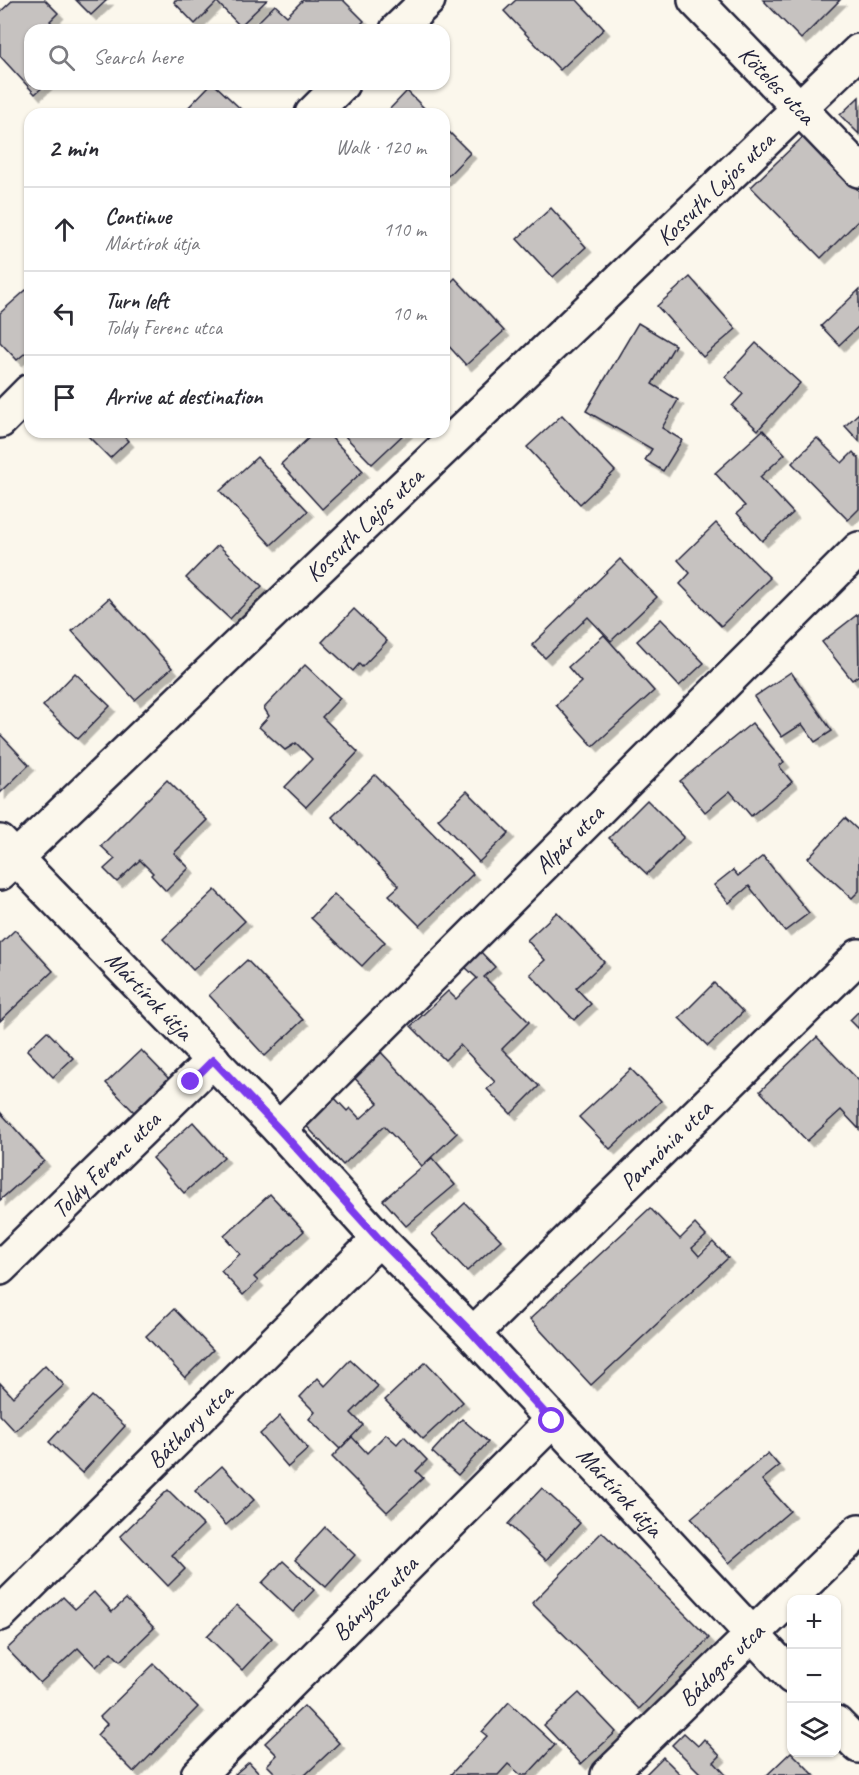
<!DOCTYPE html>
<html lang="en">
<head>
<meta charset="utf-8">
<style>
	:root { --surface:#fff; --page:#f7f7f7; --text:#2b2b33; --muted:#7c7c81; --line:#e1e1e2 }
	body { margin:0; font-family:Caveat,sans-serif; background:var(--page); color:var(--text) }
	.controls { position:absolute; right:18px; bottom:18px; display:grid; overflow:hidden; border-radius:12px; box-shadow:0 2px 4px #0004 }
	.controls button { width:54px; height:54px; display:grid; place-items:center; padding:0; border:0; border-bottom:2px solid var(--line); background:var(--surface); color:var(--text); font:30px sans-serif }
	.stop { position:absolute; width:18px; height:18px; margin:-14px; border:4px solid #7c3aed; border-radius:50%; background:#fff }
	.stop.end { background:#7c3aed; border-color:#fff; box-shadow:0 2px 6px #0008 }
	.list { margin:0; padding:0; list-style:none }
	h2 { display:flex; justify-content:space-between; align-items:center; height:78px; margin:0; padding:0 24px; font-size:26px }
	h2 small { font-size:20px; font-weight:400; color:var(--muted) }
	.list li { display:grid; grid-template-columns:39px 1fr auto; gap:18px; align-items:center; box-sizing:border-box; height:84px; padding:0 24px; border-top:2px solid var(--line) }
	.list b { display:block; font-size:22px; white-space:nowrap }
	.list p { margin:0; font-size:20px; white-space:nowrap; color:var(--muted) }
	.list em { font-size:20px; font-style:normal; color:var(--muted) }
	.icon { flex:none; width:33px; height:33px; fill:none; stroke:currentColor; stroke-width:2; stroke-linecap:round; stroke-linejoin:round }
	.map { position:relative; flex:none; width:859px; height:1775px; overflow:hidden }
	.search { position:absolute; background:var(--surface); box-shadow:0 2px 4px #0004; left:24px; top:24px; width:426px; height:66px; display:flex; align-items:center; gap:15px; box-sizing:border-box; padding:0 21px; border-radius:18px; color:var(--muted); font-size:22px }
	.panel { position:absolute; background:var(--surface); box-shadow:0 2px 4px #0004; left:24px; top:108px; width:426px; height:330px; border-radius:18px }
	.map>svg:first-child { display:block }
	.building { fill:#c6c2c0; stroke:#22223b; stroke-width:1.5; filter:url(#shadow) }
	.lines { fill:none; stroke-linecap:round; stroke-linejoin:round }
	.minor-casing { stroke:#22223b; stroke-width:38 }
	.minor { stroke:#fbf7ec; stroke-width:33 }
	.route { stroke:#7c3aed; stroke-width:8 }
	.labels { text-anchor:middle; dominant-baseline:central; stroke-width:6; stroke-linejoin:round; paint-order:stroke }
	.street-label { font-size:24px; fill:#22223b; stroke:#fbf7ec }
</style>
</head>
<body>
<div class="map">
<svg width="859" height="1775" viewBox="0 0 859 1775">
	<defs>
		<filter id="shadow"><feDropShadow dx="5.5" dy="5.5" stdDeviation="0" flood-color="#0004"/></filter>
	</defs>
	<rect width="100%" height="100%" fill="#fbf7ec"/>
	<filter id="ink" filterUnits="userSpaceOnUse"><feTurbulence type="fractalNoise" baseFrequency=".0167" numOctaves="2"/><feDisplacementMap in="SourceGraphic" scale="12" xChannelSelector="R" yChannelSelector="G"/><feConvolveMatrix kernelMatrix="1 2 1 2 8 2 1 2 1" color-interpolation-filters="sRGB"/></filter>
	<g filter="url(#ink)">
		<g class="building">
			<path d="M 13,0 L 45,0 L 58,13 L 50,21 L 58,30 L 30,30 L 30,84 L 46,84 L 35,94 L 0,56 L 0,12 Z"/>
			<path d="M 76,0 L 107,0 L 91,15 Z"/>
			<path d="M 175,0 L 267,0 L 240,26 L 217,2 L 195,24 L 174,2 Z"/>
			<path d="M 303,0 L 343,0 L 364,21 L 355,30 L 266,30 L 258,22 L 275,5 L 287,16 Z"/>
			<path d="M 516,0 L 577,0 L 604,29 L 560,70 L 504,11 Z"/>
			<path d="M 763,0 L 840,0 L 801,39 Z"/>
			<path d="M 211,84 L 214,84 L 246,114 L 182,114 Z"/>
			<path d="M 407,91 L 430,114 L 431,114 L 385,114 Z"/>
			<path d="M 859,97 L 859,134 L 840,115 Z"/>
			<path d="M 444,127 L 470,153 L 444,180 Z"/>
			<path d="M 804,136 L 859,191 L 859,220 L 821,258 L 751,187 Z"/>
			<path d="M 551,208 L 586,247 L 553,277 L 517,239 Z"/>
			<path d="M 690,277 L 736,329 L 703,357 L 657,306 Z"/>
			<path d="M 455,278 L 504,331 L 466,365 L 444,341 L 444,289 Z"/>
			<path d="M 26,290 L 30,294 L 30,349 L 17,360 L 0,342 L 0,313 Z"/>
			<path d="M 859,290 L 859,326 L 839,345 L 821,326 Z"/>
			<path d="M 638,323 L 675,345 L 652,384 L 678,400 L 662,428 L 682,440 L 663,471 L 645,460 L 652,449 L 586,411 Z"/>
			<path d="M 756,343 L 800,383 L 758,430 L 732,406 L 743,394 L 725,377 Z"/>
			<path d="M 859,413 L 859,441 L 845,426 Z"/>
			<path d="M 562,415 L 615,471 L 580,504 L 527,447 Z"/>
			<path d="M 763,430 L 785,454 L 760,477 L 793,513 L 762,541 L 737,513 L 745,506 L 715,473 Z"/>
			<path d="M 84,432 L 120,432 L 128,441 L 110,458 Z"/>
			<path d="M 315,432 L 326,432 L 363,471 L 322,509 L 281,464 Z"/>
			<path d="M 341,432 L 406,432 L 372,464 Z"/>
			<path d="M 817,438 L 842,463 L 853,452 L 859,459 L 859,509 L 848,520 L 792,463 Z"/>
			<path d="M 257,457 L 308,511 L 271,545 L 220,491 Z"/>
			<path d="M 716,523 L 770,578 L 721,626 L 680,584 L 690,573 L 678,560 Z"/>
			<path d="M 218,545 L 262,586 L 230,619 L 186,578 Z"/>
			<path d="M 620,559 L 657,597 L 611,641 L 588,617 L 545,658 L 532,645 Z"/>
			<path d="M 109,598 L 172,668 L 135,700 L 72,631 Z"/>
			<path d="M 354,609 L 387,641 L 362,667 L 359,664 L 353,671 L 322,642 Z"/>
			<path d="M 858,614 L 859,675 L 852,680 L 822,642 Z"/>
			<path d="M 661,619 L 704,663 L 679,686 L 637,641 Z"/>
			<path d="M 604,635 L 654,691 L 593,746 L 556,705 L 581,682 L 568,667 Z"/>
			<path d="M 305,665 L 340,698 L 322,717 L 358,752 L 306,807 L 285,787 L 312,759 L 296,743 L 285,750 L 259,727 L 269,716 L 264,708 Z"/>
			<path d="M 791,672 L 832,731 L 815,742 L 802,724 L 782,737 L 754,697 Z"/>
			<path d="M 75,673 L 110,706 L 78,739 L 43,706 Z"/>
			<path d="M 752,723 L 784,762 L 779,766 L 792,782 L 751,816 L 730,791 L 705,812 L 680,781 Z"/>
			<path d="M 0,734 L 29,765 L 0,793 Z"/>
			<path d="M 375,775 L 473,874 L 420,926 L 389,895 L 399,886 L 332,817 Z"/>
			<path d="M 167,780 L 207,820 L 174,853 L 189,868 L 166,891 L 151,875 L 153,873 L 140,860 L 117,882 L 104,869 L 115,859 L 101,846 Z"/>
			<path d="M 467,791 L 509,833 L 479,862 L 438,819 Z"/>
			<path d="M 647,800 L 684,837 L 647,874 L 609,838 Z"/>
			<path d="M 845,818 L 859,831 L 859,891 L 852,898 L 808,858 Z"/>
			<path d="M 763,856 L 809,913 L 785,931 L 749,886 L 729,903 L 714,885 L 733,870 L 738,876 Z"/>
			<path d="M 215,890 L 245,921 L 193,970 L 163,939 Z"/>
			<path d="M 334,894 L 385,942 L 362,966 L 311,918 Z"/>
			<path d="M 557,912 L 604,962 L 576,988 L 591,1004 L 574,1020 L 530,974 L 545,960 L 527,940 Z"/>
			<path d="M 15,930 L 53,971 L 0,1021 L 0,944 Z"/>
			<path d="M 481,952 L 495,967 L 484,977 L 529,1022 L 502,1049 L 539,1086 L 511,1114 L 487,1089 L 495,1082 L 460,1045 L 445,1060 L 411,1026 L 448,991 L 456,999 L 477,978 L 465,967 Z"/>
			<path d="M 247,960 L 303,1020 L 265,1056 L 209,995 Z"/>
			<path d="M 714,983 L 743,1012 L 708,1046 L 679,1018 Z"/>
			<path d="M 859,1011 L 859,1029 L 850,1020 Z"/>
			<path d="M 47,1031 L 73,1058 L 53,1077 L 27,1050 Z"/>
			<path d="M 817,1037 L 859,1081 L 859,1129 L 841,1110 L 807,1141 L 760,1091 Z"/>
			<path d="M 376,1047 L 457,1133 L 422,1166 L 384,1126 L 343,1165 L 299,1118 L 328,1091 L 347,1111 L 350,1108 L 360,1119 L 378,1103 L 349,1072 Z"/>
			<path d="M 141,1050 L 170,1080 L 135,1113 L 106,1083 Z"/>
			<path d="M 631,1069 L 661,1101 L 610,1149 L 579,1117 Z"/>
			<path d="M 0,1112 L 44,1161 L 0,1200 Z"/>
			<path d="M 193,1122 L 224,1157 L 184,1193 L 153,1158 Z"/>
			<path d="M 432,1158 L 455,1185 L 406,1226 L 383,1200 Z"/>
			<path d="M 270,1194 L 304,1231 L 254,1277 L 258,1281 L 243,1295 L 221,1271 L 240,1254 L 224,1236 Z"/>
			<path d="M 465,1203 L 501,1240 L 467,1271 L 432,1234 Z"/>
			<path d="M 650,1208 L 680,1239 L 695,1224 L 706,1236 L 692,1248 L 699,1256 L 713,1242 L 728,1258 L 591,1385 L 530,1319 Z"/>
			<path d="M 174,1309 L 213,1350 L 185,1378 L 146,1336 Z"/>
			<path d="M 350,1360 L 378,1386 L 351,1413 L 363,1425 L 340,1449 L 309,1419 L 315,1412 L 300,1397 L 318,1378 L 325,1386 Z"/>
			<path d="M 426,1362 L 463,1402 L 423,1439 L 385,1400 Z"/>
			<path d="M 45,1365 L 64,1385 L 15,1431 L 0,1415 L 0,1383 L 13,1397 Z"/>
			<path d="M 92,1396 L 125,1426 L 82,1473 L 49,1442 Z"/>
			<path d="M 280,1416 L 308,1449 L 288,1467 L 260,1434 Z"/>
			<path d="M 462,1419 L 488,1442 L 458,1475 L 432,1452 Z"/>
			<path d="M 386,1434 L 397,1444 L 404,1436 L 427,1460 L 416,1471 L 423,1478 L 387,1512 L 332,1457 L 352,1437 L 367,1453 Z"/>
			<path d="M 768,1453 L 779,1466 L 762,1480 L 790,1511 L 729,1563 L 691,1518 Z"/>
			<path d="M 222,1466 L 254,1500 L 226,1525 L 195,1491 Z"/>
			<path d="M 542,1488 L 580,1523 L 546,1560 L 508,1524 Z"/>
			<path d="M 168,1490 L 203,1525 L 172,1555 L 185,1569 L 168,1586 L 120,1536 Z"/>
			<path d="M 325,1527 L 355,1555 L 326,1587 L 295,1560 Z"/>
			<path d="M 602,1532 L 709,1638 L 639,1709 L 532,1603 Z"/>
			<path d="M 283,1561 L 314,1590 L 293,1612 L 262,1583 Z"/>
			<path d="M 94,1592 L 112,1612 L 126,1599 L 154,1628 L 120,1661 L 111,1652 L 96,1667 L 78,1648 L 40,1683 L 7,1649 L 63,1597 L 75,1609 Z"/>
			<path d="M 237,1605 L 272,1638 L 242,1670 L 207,1636 Z"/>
			<path d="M 154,1664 L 198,1707 L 134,1772 L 97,1735 L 107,1724 L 100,1717 Z"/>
			<path d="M 579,1693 L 616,1732 L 581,1764 L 544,1725 Z"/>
			<path d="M 509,1702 L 555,1745 L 527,1775 L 521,1775 L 508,1764 L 498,1775 L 450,1775 L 487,1736 L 482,1732 Z"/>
			<path d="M 304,1706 L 339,1743 L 305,1775 L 277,1775 L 267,1765 L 277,1755 L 265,1743 Z"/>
			<path d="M 684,1733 L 698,1746 L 704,1739 L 720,1756 L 714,1762 L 725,1774 L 723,1775 L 702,1775 L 672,1745 Z"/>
			<path d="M 791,1752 L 814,1775 L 767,1775 Z"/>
			<path d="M 663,1757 L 681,1775 L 645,1775 Z"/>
			<path d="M 249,1762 L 261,1775 L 234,1775 Z"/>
		</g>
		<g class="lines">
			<defs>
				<g id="minor">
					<path id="s1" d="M 695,0 L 859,170"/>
					<path d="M 397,30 L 428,0"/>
					<path d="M 312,114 L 342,84"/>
					<path d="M 0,421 L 30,391"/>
					<path id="s2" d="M 0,842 L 279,1129 L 379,1239 L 473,1334 L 792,1677"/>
					<path id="s3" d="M 0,873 L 859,51"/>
					<path id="s4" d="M 279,1129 L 859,549"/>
					<path id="s5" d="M 0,1268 L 213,1060"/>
					<path id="s6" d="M 473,1334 L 859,956"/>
					<path id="s7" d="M 0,1614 L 379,1239"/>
					<path d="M 836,1723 L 859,1746"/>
					<path id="s8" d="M 198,1775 L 552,1421"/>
					<path id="s9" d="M 608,1775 L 859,1531"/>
				</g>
			</defs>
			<use href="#minor" class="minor-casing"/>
			<use href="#minor" class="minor"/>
		</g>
	</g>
	<g class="lines" filter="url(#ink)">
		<path class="route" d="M 191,1082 L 213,1060 L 279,1129 L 379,1239 L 473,1334 L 552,1421"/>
	</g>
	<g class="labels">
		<g class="street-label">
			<text stroke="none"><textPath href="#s1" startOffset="118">Köteles utca</textPath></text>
			<text stroke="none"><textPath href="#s3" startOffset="990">Kossuth Lajos utca</textPath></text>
			<text stroke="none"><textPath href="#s3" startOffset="504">Kossuth Lajos utca</textPath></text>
			<text stroke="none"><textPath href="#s4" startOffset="410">Alpár utca</textPath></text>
			<text stroke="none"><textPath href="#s2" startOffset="214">Mártírok útja</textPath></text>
			<text stroke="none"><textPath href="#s6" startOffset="270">Pannónia utca</textPath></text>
			<text stroke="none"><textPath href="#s5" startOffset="148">Toldy Ferenc utca</textPath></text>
			<text stroke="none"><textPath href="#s7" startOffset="267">Báthory utca</textPath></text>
			<text stroke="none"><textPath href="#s2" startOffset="898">Mártírok útja</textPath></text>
			<text stroke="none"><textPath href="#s8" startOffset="250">Bányász utca</textPath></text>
			<text stroke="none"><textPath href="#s9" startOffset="158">Bádogos utca</textPath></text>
		</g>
	</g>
</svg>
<div class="controls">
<button>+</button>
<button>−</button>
<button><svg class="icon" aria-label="layers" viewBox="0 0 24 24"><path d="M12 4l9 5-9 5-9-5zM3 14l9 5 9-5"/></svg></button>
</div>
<div class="stop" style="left:552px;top:1421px"></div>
<div class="stop end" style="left:191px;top:1082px"></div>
<div class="search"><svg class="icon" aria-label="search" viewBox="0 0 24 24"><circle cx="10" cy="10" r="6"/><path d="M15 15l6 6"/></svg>Search here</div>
<section class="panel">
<h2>2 min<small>Walk · 120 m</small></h2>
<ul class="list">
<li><svg class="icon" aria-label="ahead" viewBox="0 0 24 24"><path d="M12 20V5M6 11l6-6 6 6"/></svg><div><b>Continue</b><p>Mártírok útja</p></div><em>110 m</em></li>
<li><svg class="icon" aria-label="left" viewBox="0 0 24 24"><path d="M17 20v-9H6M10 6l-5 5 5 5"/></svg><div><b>Turn left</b><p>Toldy Ferenc utca</p></div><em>10 m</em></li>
<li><svg class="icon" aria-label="arrive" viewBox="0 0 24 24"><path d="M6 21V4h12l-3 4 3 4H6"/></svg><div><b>Arrive at destination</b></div></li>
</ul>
</section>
</div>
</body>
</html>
